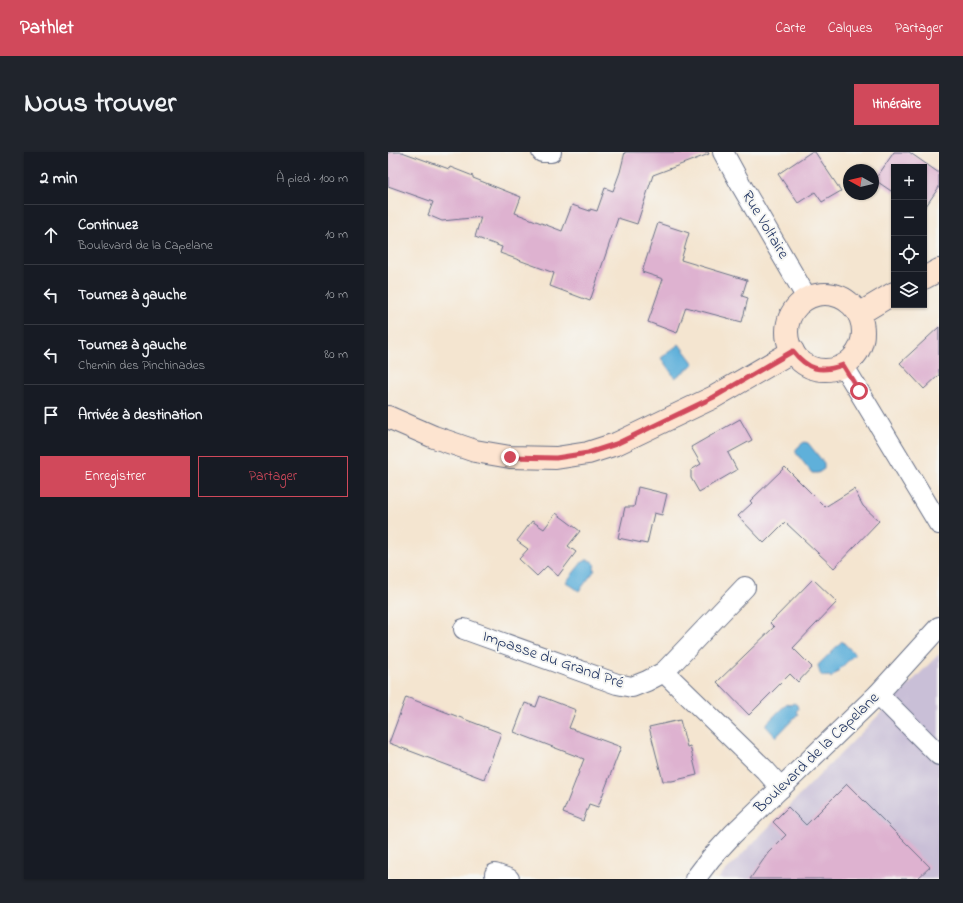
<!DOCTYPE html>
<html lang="fr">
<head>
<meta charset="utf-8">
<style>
	:root { --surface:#171b24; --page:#20242c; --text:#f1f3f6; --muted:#9ea1a6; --line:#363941; --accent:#d1495b }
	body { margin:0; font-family:"Indie Flower",sans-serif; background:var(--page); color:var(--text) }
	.controls { position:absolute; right:12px; top:12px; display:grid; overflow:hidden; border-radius:0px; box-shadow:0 1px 3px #0004 }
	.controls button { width:36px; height:36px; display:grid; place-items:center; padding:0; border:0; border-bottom:1px solid var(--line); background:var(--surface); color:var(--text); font:20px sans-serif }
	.compass { position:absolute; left:455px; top:12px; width:36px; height:36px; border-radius:50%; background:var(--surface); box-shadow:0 1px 3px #0004; rotate:278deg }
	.stop { position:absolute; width:12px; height:12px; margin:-9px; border:3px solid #d1495b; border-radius:50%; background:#fff }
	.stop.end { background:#d1495b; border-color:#fff; box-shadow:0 1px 4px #0008 }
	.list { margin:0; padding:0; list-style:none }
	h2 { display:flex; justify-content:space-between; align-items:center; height:52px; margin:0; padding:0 16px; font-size:17px }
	h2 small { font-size:13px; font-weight:400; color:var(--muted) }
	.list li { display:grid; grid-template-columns:26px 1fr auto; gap:12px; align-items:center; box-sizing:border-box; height:60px; padding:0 16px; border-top:1px solid var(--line) }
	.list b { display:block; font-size:15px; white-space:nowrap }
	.list p { margin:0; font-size:13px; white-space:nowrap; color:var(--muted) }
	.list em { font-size:13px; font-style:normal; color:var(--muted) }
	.actions { display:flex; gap:8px; padding:12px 16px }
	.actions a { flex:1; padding:9px 0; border:1px solid var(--accent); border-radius:0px; text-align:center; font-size:14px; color:var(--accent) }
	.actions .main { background:var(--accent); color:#fff }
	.icon { flex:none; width:22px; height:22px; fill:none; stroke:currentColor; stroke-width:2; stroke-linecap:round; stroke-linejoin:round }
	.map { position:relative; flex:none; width:551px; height:727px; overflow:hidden; border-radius:0px }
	header { display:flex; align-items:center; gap:24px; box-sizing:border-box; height:56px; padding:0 20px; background:var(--accent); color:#fff }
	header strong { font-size:19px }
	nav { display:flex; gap:22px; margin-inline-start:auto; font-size:14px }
	.intro { display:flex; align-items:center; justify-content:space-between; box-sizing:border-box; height:96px; padding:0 24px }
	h1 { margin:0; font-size:28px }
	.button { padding:10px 18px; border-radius:0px; background:var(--accent); color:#fff; font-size:14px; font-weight:700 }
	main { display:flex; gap:24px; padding:0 24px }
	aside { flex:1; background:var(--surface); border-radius:0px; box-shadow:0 1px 3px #0004 }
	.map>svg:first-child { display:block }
	.industrial { fill:#c9bfd7 }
	.water { fill:#5fb0da; stroke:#3d709c }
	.building { fill:#deb2d0 }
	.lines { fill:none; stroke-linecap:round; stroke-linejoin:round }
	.street-casing { stroke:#676f86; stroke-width:22 }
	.secondary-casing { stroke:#676f86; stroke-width:24 }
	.street { stroke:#fff; stroke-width:20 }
	.secondary { stroke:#fde4d0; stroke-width:22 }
	.route { stroke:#d1495b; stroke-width:5 }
	.labels { text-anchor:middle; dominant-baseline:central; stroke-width:4; stroke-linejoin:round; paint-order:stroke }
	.street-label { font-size:16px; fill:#1b2f5e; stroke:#f6f6f2 }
</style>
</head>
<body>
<header>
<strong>Pathlet</strong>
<nav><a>Carte</a><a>Calques</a><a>Partager</a></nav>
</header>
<div class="intro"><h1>Nous trouver</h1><a class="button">Itinéraire</a></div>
<main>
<aside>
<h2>2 min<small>À pied · 100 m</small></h2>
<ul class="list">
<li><svg class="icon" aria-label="ahead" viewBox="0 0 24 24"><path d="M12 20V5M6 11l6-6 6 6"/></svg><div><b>Continuez</b><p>Boulevard de la Capelane</p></div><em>10 m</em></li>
<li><svg class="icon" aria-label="left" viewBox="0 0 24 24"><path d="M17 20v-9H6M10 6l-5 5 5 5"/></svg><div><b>Tournez à gauche</b></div><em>10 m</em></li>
<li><svg class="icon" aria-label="left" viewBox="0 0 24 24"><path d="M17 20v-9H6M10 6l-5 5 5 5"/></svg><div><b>Tournez à gauche</b><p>Chemin des Pinchinades</p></div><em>80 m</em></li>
<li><svg class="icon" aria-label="arrive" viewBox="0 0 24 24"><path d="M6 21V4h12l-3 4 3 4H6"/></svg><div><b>Arrivée à destination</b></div></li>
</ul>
<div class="actions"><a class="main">Enregistrer</a><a>Partager</a></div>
</aside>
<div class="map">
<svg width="551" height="727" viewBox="0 0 551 727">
	<rect width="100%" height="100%" fill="#f6f6f2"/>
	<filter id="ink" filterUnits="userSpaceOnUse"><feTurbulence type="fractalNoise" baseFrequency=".025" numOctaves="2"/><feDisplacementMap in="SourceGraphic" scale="8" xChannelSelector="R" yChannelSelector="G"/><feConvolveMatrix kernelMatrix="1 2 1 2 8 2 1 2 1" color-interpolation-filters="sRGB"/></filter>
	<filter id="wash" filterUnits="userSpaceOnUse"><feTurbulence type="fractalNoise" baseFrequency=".012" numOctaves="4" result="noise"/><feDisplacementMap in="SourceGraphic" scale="16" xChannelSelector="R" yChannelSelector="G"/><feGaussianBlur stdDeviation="0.9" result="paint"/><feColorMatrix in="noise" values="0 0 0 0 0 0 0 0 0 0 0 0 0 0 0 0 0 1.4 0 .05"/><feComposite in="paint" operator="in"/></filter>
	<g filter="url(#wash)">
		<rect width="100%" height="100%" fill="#f4e5d0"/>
		<path class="industrial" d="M 551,502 L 551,727 L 330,727 L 408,647 Z"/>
		<g class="water">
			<path d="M 291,192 L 306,212 L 287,226 L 273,206 Z"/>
			<path d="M 416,290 L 420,291 L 436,311 L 436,317 L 430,321 L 424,321 L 408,301 L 408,297 Z"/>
			<path d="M 198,408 C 204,408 208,411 206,417 L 207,418 L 191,439 L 178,430 L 195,409 L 196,410 Z"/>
			<path d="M 454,489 L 467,502 L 443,526 L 441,524 C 431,526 432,521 430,513 Z"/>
			<path d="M 399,551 L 402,553 L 406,551 L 409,553 L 410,557 L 408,560 L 410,562 L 388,585 L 377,573 Z"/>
		</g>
		<g id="blocks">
			<g class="building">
				<path d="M 0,0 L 14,0 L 61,17 L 62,15 L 85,24 L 85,26 L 133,45 L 127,61 L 174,79 L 184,53 L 202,59 L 202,57 L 209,59 L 217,36 L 225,39 L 232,20 L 237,0 L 320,0 L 321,2 L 265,23 L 249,72 L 230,66 L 202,149 L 162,134 L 166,121 L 112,101 L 114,95 L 87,85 L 93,65 L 54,69 L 40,63 L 45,50 L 0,34 Z"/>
				<path d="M 423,0 L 427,0 L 453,39 L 434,50 L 427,40 L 410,51 L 390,22 Z"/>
				<path d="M 506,0 L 521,0 L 551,21 L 551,35 L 536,57 L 536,15 L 506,15 L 506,41 L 487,28 Z"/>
				<path d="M 270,71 L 301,81 L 293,108 L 359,128 L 354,144 L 360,146 L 354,170 L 298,155 L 289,181 L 260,170 L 275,127 L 254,120 Z"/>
				<path d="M 551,175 L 551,223 L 536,237 L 512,211 Z"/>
				<path d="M 352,267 L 364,288 L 340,301 L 349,318 L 311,340 L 303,326 L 303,318 L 313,312 L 303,295 Z"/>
				<path d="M 397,315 L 437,355 L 466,337 L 475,354 L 491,369 L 446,416 L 397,370 L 376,391 L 350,364 L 364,351 L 362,349 Z"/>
				<path d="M 250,335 L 279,342 L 274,363 L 266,361 L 259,392 L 230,386 L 237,355 L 246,355 Z"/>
				<path d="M 168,361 L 192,379 L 180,394 L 188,400 L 170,424 L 159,414 L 149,424 L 131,407 L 140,397 L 129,389 L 144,369 L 156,377 Z"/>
				<path d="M 425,427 L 449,450 L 405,496 L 424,515 L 410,530 L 402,522 L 361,563 L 329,530 L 386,475 L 382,471 Z"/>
				<path d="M 152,544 L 188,558 L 181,576 L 233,595 L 210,655 L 201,652 L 195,669 L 175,661 L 196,607 L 126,580 L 137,551 L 148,555 Z"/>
				<path d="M 18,545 L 113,581 L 96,627 L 1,591 Z"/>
				<path d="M 292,568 L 299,595 L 302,594 L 309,623 L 284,629 L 275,629 L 261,575 Z"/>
				<path d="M 459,632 L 542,715 L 529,727 L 362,727 L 380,701 L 398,683 L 385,670 L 400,655 L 418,673 Z"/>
			</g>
		</g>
	</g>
	<g filter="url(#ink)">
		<use href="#blocks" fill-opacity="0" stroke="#676f86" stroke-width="1"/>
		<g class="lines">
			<defs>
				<g id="street">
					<path d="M 154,0 L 163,0"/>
					<path d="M 335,0 L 353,33 L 419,146"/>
					<path d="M 455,213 L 551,372"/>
					<path d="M 76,477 L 229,532 L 244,535 L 259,529 L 276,520 L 377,618 L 393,636"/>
					<path d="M 276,520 L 357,435"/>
					<path d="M 490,542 L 551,603"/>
					<path d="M 107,722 L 121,727"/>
					<path d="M 307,727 L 323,706 L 345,682 L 490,542 L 551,475"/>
				</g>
				<g id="secondary">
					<path d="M 536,126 L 551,118"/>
					<circle cx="437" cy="180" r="38"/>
					<path d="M 471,162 L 506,141"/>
					<path d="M 0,265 L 46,285 L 87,299 L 122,305 L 168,306 L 200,301 L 228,292 L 326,245 L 405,199"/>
				</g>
			</defs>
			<use href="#street" class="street-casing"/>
			<use href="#secondary" class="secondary-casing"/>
			<use href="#street" class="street"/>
			<use href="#secondary" class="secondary"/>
		</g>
	</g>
	<g class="lines" filter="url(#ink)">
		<path class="route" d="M 122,305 L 168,306 L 200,301 L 228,292 L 326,245 L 405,199 C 420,218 432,221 455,213 L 471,239"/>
	</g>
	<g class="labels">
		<g class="street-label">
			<text transform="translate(377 73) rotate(59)">Rue Voltaire</text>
			<text transform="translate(165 508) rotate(19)">Impasse du Grand Pré</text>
			<text transform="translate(429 601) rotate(-44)">Boulevard de la Capelane</text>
		</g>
	</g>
</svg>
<div class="controls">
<button>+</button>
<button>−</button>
<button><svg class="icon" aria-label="locate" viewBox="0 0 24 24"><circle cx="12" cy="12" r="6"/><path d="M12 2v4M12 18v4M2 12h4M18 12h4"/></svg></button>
<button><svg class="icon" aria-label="layers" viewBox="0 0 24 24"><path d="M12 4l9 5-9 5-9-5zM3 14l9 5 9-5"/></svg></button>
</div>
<svg class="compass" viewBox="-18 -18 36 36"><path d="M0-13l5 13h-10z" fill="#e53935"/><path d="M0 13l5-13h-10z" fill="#9ea1a6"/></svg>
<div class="stop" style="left:471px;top:239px"></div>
<div class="stop end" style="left:122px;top:305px"></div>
</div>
</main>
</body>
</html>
